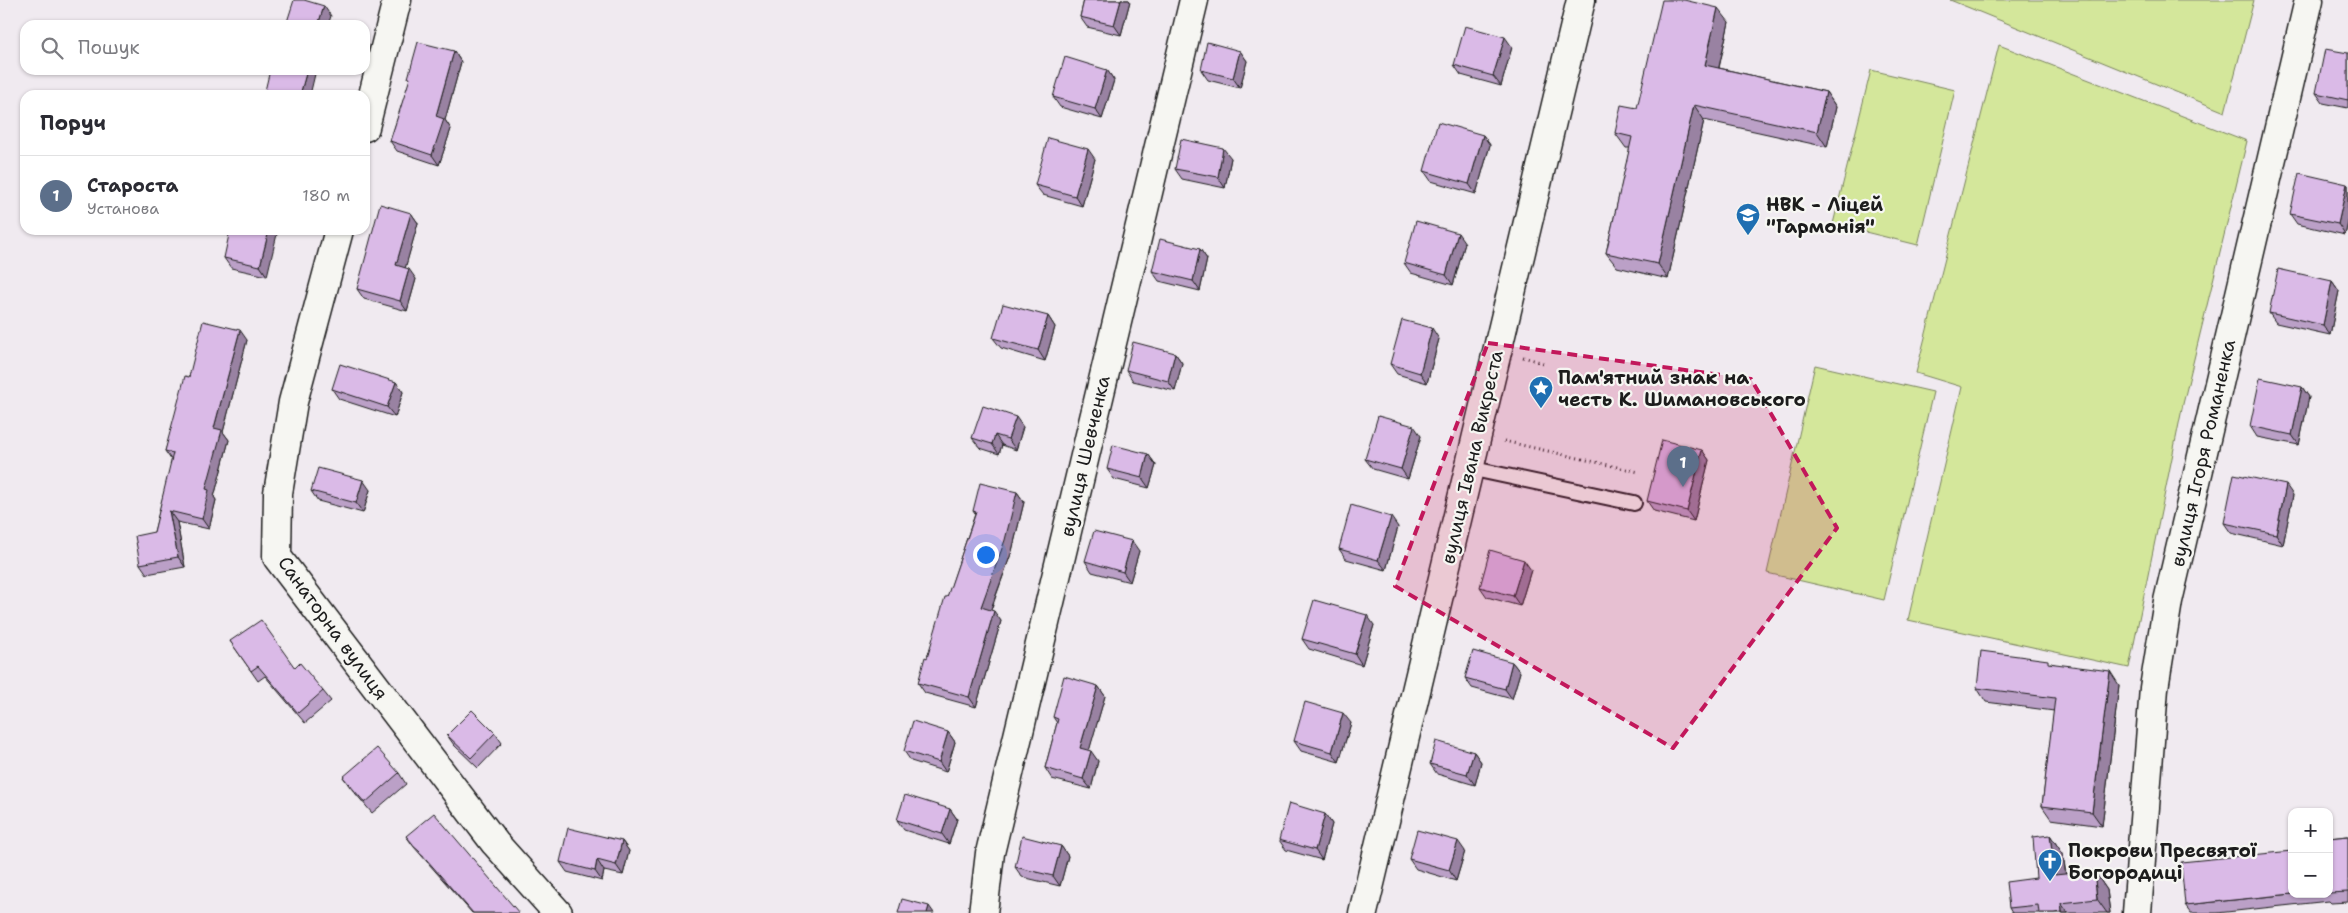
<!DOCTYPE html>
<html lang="uk">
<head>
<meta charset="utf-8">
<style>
	:root { --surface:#fff; --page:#f7f7f7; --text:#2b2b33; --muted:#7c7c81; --line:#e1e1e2; --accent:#1f6fb2 }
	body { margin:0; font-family:"Shantell Sans",sans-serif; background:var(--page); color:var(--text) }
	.controls { position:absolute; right:15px; bottom:15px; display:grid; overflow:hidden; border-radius:10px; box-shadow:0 1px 4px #0004 }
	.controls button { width:45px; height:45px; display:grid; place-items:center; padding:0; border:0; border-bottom:1px solid var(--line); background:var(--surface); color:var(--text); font:25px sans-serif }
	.you { position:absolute; left:985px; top:554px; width:18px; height:18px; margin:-12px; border:4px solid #fff; border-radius:50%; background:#1a73e8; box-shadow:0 0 0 8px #1a73e833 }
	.badge { display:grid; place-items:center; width:32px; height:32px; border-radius:50%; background:var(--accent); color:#fff; font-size:16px; font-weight:700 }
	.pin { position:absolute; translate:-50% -41px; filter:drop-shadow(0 1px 2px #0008) }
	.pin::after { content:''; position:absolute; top:26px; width:18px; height:15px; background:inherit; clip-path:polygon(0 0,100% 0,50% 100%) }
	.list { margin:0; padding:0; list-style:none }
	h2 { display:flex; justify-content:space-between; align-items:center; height:65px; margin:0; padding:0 20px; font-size:21px }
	h2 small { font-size:16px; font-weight:400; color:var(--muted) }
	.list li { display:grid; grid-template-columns:32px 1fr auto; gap:15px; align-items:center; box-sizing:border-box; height:80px; padding:0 20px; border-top:1px solid var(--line) }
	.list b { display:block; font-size:19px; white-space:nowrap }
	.list p { margin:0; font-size:16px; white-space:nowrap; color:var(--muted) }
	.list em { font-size:16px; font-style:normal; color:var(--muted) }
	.icon { flex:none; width:28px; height:28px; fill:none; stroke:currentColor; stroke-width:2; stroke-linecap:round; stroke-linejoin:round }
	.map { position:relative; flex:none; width:2348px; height:913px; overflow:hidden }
	.search { position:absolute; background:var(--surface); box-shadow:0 1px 4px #0004; left:20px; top:20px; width:350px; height:55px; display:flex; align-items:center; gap:12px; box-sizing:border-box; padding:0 18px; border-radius:15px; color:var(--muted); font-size:19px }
	.panel { position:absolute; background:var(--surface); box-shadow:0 1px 4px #0004; left:20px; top:90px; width:350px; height:145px; border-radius:15px }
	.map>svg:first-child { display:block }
	.green { fill:#d4e79b; stroke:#78825c }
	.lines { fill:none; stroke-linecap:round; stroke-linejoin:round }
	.service-casing { stroke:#1c1c1c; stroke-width:18 }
	.minor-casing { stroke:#1c1c1c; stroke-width:31 }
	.path { stroke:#1c1c1c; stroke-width:3; stroke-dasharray:1 4; stroke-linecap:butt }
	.service { stroke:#f6f6f2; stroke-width:14 }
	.minor { stroke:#f6f6f2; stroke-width:28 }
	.wall { fill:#bba0c7; stroke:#1c1c1c }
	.shaded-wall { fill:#9982a2; stroke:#1c1c1c }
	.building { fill:#dabae7; stroke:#1c1c1c }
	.marked { fill:#c2185b; fill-opacity:0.2; stroke:#c2185b; stroke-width:4; stroke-dasharray:10 6; stroke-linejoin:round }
	.labels { text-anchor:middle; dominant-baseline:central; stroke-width:4.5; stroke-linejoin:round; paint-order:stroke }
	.poi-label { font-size:19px; font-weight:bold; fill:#1c1c1c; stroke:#f6f6f2; text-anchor:start }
	.street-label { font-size:19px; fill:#1c1c1c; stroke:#f6f6f2 }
</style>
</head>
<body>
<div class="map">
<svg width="2348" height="913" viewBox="0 0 2348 913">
	<rect width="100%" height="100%" fill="#f0eaf0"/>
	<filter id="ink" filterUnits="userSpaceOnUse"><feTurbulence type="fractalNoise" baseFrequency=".02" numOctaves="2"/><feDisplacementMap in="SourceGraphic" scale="10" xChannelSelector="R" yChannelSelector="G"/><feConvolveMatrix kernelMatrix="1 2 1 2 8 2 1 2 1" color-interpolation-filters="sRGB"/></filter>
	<g filter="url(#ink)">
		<g class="green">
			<path d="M 1950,0 L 2254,0 L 2225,112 Z"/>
			<path d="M 1999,45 L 2247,141 L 2183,404 L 2129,668 L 1908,620 L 1962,387 L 1916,373 Z"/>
			<path d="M 1871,70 L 1955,90 L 1918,245 L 1833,224 Z"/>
			<path d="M 1815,365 L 1933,392 L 1884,600 L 1767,573 Z"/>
		</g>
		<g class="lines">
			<defs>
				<path id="service" d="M 1469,468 L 1634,503"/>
				<g id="minor">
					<path d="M 365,127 L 397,0"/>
					<path d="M 339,230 L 293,402 L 278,493 L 277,557 L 495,843 L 558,913"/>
					<path d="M 983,913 L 990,853 L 1194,0"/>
					<path d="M 1363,913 L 1581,0"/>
					<path d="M 2137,913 L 2154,688 L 2168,601 L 2309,0"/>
				</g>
			</defs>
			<use href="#service" class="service-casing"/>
			<use href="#minor" class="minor-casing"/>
			<g class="path">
				<path d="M 1523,357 L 1547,364"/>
				<path d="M 1504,441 L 1639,472"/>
			</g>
			<use href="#service" class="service"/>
			<use href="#minor" class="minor"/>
		</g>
		<g class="wall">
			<path d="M 1084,0 L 1129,0 L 1130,1 L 1121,35 L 1087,27 L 1080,17 Z"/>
			<path d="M 1729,22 L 1719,68 L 1826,92 L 1836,107 L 1827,147 L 1704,120 L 1668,279 L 1617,267 L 1606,253 L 1630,148 L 1626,148 L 1615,133 Z"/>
			<path d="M 1512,47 L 1501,86 L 1461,75 L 1454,65 Z"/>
			<path d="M 454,51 L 461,62 L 445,120 L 451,129 L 439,165 L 397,151 L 390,141 L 410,80 L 408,78 Z"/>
			<path d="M 1240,51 L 1247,61 L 1240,88 L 1208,80 L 1201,70 Z"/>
			<path d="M 2348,53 L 2348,108 L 2323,103 L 2316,93 Z"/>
			<path d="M 1107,70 L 1114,80 L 1102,119 L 1060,107 L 1053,97 Z"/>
			<path d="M 1483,135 L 1490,145 L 1476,194 L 1431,181 L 1424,171 Z"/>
			<path d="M 1231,158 L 1225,188 L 1182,179 L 1175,169 Z"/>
			<path d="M 1095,159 L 1082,206 L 1043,195 L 1035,185 Z"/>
			<path d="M 2348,185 L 2348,223 L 2345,235 L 2297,224 L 2290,214 Z"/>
			<path d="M 411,213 L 418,223 L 405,268 L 416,279 L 407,311 L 364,299 L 357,289 Z"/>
			<path d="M 240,232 L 267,276 L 231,268 L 224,258 Z"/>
			<path d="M 1465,243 L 1453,285 L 1411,273 L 1404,263 Z"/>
			<path d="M 1200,249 L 1207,259 L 1200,291 L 1159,281 L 1152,271 Z"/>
			<path d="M 2332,281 L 2339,291 L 2330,335 L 2276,323 L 2269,313 Z"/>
			<path d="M 1048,316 L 1055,327 L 1045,361 L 1001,348 L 993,338 Z"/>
			<path d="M 1439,339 L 1427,383 L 1397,374 L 1390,364 Z"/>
			<path d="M 247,340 L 223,432 L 229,440 L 214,497 L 216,500 L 209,529 L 177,522 L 185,567 L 147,574 L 140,564 L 154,532 L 172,461 L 165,451 L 189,377 Z"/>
			<path d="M 1175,353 L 1182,363 L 1175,391 L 1133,381 L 1126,370 Z"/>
			<path d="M 396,382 L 403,392 L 395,417 L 339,399 L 332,389 Z"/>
			<path d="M 2302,387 L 2309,397 L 2299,445 L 2257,437 L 2250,426 Z"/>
			<path d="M 1023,427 L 1016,450 L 1002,445 L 999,454 L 980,448 L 972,438 Z"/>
			<path d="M 1421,436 L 1408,479 L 1373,469 L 1365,459 Z"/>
			<path d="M 1702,450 L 1709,460 L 1694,521 L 1654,511 L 1647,501 Z"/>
			<path d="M 1148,454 L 1156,465 L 1149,488 L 1114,479 L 1107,469 Z"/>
			<path d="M 370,490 L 363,513 L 318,501 L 311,491 Z"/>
			<path d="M 1017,492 L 1024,502 L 1012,551 L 991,610 L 1001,621 L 976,707 L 925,693 L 918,683 L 927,658 L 975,514 L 973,511 Z"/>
			<path d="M 2293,495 L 2283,545 L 2231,533 L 2224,523 Z"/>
			<path d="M 1398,527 L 1386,570 L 1346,559 L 1339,549 Z"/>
			<path d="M 1139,551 L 1130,582 L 1092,572 L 1085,561 Z"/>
			<path d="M 1531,570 L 1520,606 L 1487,597 L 1480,587 Z"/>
			<path d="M 1374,625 L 1362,665 L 1309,649 L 1302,639 Z"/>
			<path d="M 230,641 L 295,668 L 323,691 L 331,701 L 305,723 L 265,676 L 258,681 Z"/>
			<path d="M 1512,662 L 1520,672 L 1512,699 L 1472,688 L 1465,678 Z"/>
			<path d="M 2051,663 L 2119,685 L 2102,826 L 2051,819 L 2042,806 L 2054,711 L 1986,702 L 1977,688 Z"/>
			<path d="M 1098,686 L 1105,696 L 1089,750 L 1098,761 L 1091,789 L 1052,779 L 1045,768 L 1057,723 L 1053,717 Z"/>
			<path d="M 1351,723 L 1339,762 L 1301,751 L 1294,741 Z"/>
			<path d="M 948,732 L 955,742 L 946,772 L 911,761 L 904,751 Z"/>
			<path d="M 495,733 L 502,743 L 478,768 L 454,745 L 447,735 Z"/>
			<path d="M 1474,752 L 1481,762 L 1475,785 L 1437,774 L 1430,764 Z"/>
			<path d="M 399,773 L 406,784 L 372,813 L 350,787 L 343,777 Z"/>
			<path d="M 950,809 L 957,819 L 949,844 L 904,830 L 897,820 Z"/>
			<path d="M 1325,814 L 1332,824 L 1322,860 L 1286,850 L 1279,840 Z"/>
			<path d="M 2050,835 L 2063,854 L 2066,874 L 2094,871 L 2107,890 L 2110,913 L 2012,913 L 2009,908 L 2036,878 Z"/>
			<path d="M 406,836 L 519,913 L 472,913 L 414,847 Z"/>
			<path d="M 2348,836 L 2348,902 L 2331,903 L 2329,901 L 2217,913 L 2191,913 L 2185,905 L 2292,894 L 2329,894 L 2329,838 Z"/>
			<path d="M 622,841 L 629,851 L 623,875 L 604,871 L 602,881 L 567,872 L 560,862 Z"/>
			<path d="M 1061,846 L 1068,856 L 1060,886 L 1022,877 L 1015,867 Z"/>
			<path d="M 1465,851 L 1456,881 L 1416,869 L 1409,859 Z"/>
		</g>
		<g class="shaded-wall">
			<path d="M 1121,0 L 1129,0 L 1130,1 L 1121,35 L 1114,25 Z"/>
			<path d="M 324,6 L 331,16 L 328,25 L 318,25 Z"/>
			<path d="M 1718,8 L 1729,22 L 1716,80 L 1705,65 Z"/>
			<path d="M 1505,37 L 1512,47 L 1501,86 L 1493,76 Z"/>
			<path d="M 454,51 L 461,62 L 445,120 L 451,129 L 439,165 L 432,155 L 436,116 Z"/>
			<path d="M 1240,51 L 1247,61 L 1240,88 L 1233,78 Z"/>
			<path d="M 307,70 L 316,70 L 310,95 L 300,95 Z"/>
			<path d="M 1107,70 L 1114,80 L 1102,119 L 1095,109 Z"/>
			<path d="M 1826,92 L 1836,107 L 1827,147 L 1817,132 Z"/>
			<path d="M 1694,105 L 1704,120 L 1668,279 L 1658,264 Z"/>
			<path d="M 1483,135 L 1490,145 L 1476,194 L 1469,184 Z"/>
			<path d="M 1223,148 L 1231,158 L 1225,188 L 1218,177 Z"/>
			<path d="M 1088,149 L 1095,159 L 1082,206 L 1075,196 Z"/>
			<path d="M 2347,184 L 2348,185 L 2348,223 L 2345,235 L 2338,224 Z"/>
			<path d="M 411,213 L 418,223 L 403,276 L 396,265 Z"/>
			<path d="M 269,230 L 278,230 L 267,276 L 260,266 Z"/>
			<path d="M 1458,233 L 1465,243 L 1453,285 L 1446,275 Z"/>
			<path d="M 1200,249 L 1207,259 L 1200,291 L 1193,281 Z"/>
			<path d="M 409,269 L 416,279 L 407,311 L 400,301 Z"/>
			<path d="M 2332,281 L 2339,291 L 2330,335 L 2323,325 Z"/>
			<path d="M 1048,316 L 1055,327 L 1045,361 L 1038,350 Z"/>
			<path d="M 1432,328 L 1439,339 L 1427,383 L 1420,373 Z"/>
			<path d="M 240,330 L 247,340 L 223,432 L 229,440 L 214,497 L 216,500 L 209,529 L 202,519 L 214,428 Z"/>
			<path d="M 1175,353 L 1182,363 L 1175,391 L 1168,381 Z"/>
			<path d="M 396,382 L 403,392 L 395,417 L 387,407 Z"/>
			<path d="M 2302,387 L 2309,397 L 2299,445 L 2292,435 Z"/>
			<path d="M 1016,417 L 1023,427 L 1016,450 L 1008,439 Z"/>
			<path d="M 1414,426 L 1421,436 L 1408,479 L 1401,469 Z"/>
			<path d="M 995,435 L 1002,445 L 999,454 L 992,444 Z"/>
			<path d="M 1702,450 L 1709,460 L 1694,521 L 1687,511 Z"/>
			<path d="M 1148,454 L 1156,465 L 1149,488 L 1142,478 Z"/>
			<path d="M 363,480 L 370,490 L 363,513 L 356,503 Z"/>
			<path d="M 2286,485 L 2293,495 L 2283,545 L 2276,534 Z"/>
			<path d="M 1017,492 L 1024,502 L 1012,551 L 988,617 L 981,607 Z"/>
			<path d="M 169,511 L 177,522 L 185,567 L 178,557 Z"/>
			<path d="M 1391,517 L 1398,527 L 1386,570 L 1378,560 Z"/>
			<path d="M 1132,541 L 1139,551 L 1130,582 L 1123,572 Z"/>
			<path d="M 1524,560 L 1531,570 L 1520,606 L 1513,596 Z"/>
			<path d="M 994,611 L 1001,621 L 976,707 L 969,697 Z"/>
			<path d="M 1367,615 L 1374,625 L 1362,665 L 1355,654 Z"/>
			<path d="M 1512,662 L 1520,672 L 1512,699 L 1505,689 Z"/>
			<path d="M 2110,671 L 2119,685 L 2102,826 L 2092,812 Z"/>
			<path d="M 1098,686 L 1105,696 L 1087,758 L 1080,748 Z"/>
			<path d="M 1343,713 L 1351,723 L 1339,762 L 1332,752 Z"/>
			<path d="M 948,732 L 955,742 L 946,772 L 939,762 Z"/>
			<path d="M 1091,751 L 1098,761 L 1091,789 L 1083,779 Z"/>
			<path d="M 1474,752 L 1481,762 L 1475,785 L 1467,774 Z"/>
			<path d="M 950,809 L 957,819 L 949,844 L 942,834 Z"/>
			<path d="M 1325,814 L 1332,824 L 1322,860 L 1315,850 Z"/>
			<path d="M 2050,835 L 2063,854 L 2068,894 L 2055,875 Z"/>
			<path d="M 622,841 L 629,851 L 623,875 L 616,865 Z"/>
			<path d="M 1458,841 L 1465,851 L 1456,881 L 1449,870 Z"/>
			<path d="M 1061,846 L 1068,856 L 1060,886 L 1053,876 Z"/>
			<path d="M 597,860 L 604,871 L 602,881 L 595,871 Z"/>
			<path d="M 2094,871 L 2107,890 L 2110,913 L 2107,913 L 2097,899 Z"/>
			<path d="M 2061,903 L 2068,913 L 2063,913 L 2062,912 Z"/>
			<path d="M 929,906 L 934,913 L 927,913 Z"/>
		</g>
		<g class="building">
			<path d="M 294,0 L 304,0 L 324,6 L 318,25 L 286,25 Z"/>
			<path d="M 1084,0 L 1121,0 L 1114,25 L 1080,17 Z"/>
			<path d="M 1662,0 L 1684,0 L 1718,8 L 1705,65 L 1826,92 L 1817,132 L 1694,105 L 1658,264 L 1606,253 L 1632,137 L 1615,133 L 1621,105 L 1637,108 Z"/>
			<path d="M 1465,26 L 1505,37 L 1493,76 L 1454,65 Z"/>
			<path d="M 418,42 L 454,51 L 436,116 L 444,119 L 432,155 L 390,141 L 410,78 L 408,78 Z"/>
			<path d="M 1207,42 L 1240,51 L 1233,78 L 1201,70 Z"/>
			<path d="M 2325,49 L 2348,53 L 2348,100 L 2316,93 Z"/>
			<path d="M 1065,57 L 1107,70 L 1095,109 L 1053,97 Z"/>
			<path d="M 270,70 L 307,70 L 300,95 L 264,95 Z"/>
			<path d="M 1438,122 L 1483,135 L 1469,184 L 1424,171 Z"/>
			<path d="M 1048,138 L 1088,149 L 1075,196 L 1035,185 Z"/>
			<path d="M 1181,139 L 1223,148 L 1218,177 L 1175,169 Z"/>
			<path d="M 2299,173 L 2347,184 L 2338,224 L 2290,214 Z"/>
			<path d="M 380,204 L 411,213 L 396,265 L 409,269 L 400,301 L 357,289 Z"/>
			<path d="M 1416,221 L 1458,233 L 1446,275 L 1404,263 Z"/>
			<path d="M 230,230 L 240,232 L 240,230 L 269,230 L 260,266 L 224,258 Z"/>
			<path d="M 1160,239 L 1200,249 L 1193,281 L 1152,271 Z"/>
			<path d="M 2278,269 L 2332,281 L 2323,325 L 2269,313 Z"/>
			<path d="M 1003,304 L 1048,316 L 1038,350 L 993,338 Z"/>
			<path d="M 1402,320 L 1432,328 L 1420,373 L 1390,364 Z"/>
			<path d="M 203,321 L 240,330 L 214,428 L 222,430 L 206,489 L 209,490 L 202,519 L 169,511 L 178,557 L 140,564 L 135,536 L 154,532 L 173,453 L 165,451 L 185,376 L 189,377 Z"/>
			<path d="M 1133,342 L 1175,353 L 1168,381 L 1126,370 Z"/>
			<path d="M 340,364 L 396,382 L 387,407 L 332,389 Z"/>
			<path d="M 2260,378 L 2302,387 L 2292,435 L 2250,426 Z"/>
			<path d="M 983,406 L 1016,417 L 1008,439 L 995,435 L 992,444 L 972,438 Z"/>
			<path d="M 1378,416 L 1414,426 L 1401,469 L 1365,459 Z"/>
			<path d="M 1662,440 L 1702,450 L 1687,511 L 1647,501 Z"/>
			<path d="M 1113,445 L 1148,454 L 1142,478 L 1107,469 Z"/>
			<path d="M 318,468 L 363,480 L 356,503 L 311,491 Z"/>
			<path d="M 2234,474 L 2286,485 L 2276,534 L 2224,523 Z"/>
			<path d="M 980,483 L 1017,492 L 1005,540 L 981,607 L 994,611 L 969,697 L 918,683 L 925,657 L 927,658 L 945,597 L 947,597 L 976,512 L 973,511 Z"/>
			<path d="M 1351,505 L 1391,517 L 1378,560 L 1339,549 Z"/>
			<path d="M 1094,531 L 1132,541 L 1123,572 L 1085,561 Z"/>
			<path d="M 1490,550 L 1524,560 L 1513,596 L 1480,587 Z"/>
			<path d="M 1314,600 L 1367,615 L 1355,654 L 1302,639 Z"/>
			<path d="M 261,620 L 295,668 L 300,663 L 323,691 L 298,713 L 258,666 L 251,671 L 230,641 Z"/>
			<path d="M 1473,651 L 1512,662 L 1505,689 L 1465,678 Z"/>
			<path d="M 1981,651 L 2048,660 L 2048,663 L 2110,671 L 2092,812 L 2042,806 L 2055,698 L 1977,688 Z"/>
			<path d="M 1064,676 L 1098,686 L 1080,748 L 1091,751 L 1083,779 L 1045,768 L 1058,719 L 1053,717 Z"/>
			<path d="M 1305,702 L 1343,713 L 1332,752 L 1294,741 Z"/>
			<path d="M 472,710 L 495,733 L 471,758 L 447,735 Z"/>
			<path d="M 913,721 L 948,732 L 939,762 L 904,751 Z"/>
			<path d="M 1436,741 L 1474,752 L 1467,774 L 1430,764 Z"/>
			<path d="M 377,748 L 399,773 L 365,803 L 343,777 Z"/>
			<path d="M 905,795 L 950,809 L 942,834 L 897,820 Z"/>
			<path d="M 1289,803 L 1325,814 L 1315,850 L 1279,840 Z"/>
			<path d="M 434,813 L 519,913 L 473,913 L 406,836 Z"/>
			<path d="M 568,828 L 622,841 L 616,865 L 597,860 L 595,871 L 560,862 Z"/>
			<path d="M 1417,830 L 1458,841 L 1449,870 L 1409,859 Z"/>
			<path d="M 2050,835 L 2055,875 L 2094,871 L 2097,899 L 2061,903 L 2062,912 L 2055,913 L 2039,913 L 2038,905 L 2009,908 L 2006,882 L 2036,878 L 2033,837 Z"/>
			<path d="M 1022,836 L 1061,846 L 1053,876 L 1015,867 Z"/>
			<path d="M 2348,836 L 2348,892 L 2329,893 L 2329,838 Z"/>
			<path d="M 2292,851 L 2292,894 L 2185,905 L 2181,862 Z"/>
			<path d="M 902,899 L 929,906 L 927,913 L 898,913 Z"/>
		</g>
	</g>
	<path class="marked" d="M 1488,343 L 1751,379 L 1837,528 L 1673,748 L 1395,586 Z"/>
	<defs>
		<symbol id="school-pin" viewBox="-11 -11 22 30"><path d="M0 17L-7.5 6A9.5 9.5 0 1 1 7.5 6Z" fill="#1f6fb2" stroke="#f6f6f2"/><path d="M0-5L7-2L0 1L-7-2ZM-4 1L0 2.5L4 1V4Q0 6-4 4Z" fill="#fff"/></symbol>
		<symbol id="sight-pin" viewBox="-11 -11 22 30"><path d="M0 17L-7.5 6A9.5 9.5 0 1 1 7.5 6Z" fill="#1f6fb2" stroke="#f6f6f2"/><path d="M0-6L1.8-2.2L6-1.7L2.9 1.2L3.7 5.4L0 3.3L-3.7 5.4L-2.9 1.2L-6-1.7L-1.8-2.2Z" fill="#fff"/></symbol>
		<symbol id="church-pin" viewBox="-11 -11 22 30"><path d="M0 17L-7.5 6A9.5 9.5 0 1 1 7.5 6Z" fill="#1f6fb2" stroke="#f6f6f2"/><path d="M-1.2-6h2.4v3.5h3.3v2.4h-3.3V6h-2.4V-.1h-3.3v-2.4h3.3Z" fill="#fff"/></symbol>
	</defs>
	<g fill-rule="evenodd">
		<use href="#school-pin" x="1734" y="201" width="28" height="38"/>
		<use href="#sight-pin" x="1527" y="374" width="28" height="38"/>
		<use href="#church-pin" x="2036" y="847" width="28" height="38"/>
	</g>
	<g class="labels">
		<g class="poi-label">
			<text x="1766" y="204">НВК - Ліцей<tspan x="1766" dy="22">"Гармонія"</tspan></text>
			<text x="1558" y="377">Пам'ятний знак на<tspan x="1558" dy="22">честь К. Шимановського</tspan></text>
			<text x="2068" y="850">Покрови Пресвятої<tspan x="2068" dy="22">Богородиці</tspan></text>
		</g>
		<g class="street-label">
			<text transform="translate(2203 453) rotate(-77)">вулиця Ігоря Романенка</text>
			<text transform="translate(1085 456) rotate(-77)">вулиця Шевченка</text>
			<text transform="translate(1472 457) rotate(-77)">вулиця Івана Викреста</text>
			<text transform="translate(333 628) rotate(54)">Санаторна вулиця</text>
		</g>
	</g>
</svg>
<div class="controls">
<button>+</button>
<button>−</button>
</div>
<div class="you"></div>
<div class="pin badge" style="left:1683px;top:487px;background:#5c6f8a">1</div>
<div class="search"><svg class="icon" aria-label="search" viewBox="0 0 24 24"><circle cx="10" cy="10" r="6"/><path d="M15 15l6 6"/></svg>Пошук</div>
<section class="panel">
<h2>Поруч<small></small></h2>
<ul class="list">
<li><span class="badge" style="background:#5c6f8a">1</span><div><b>Староста</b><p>Установа</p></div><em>180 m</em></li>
</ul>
</section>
</div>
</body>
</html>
